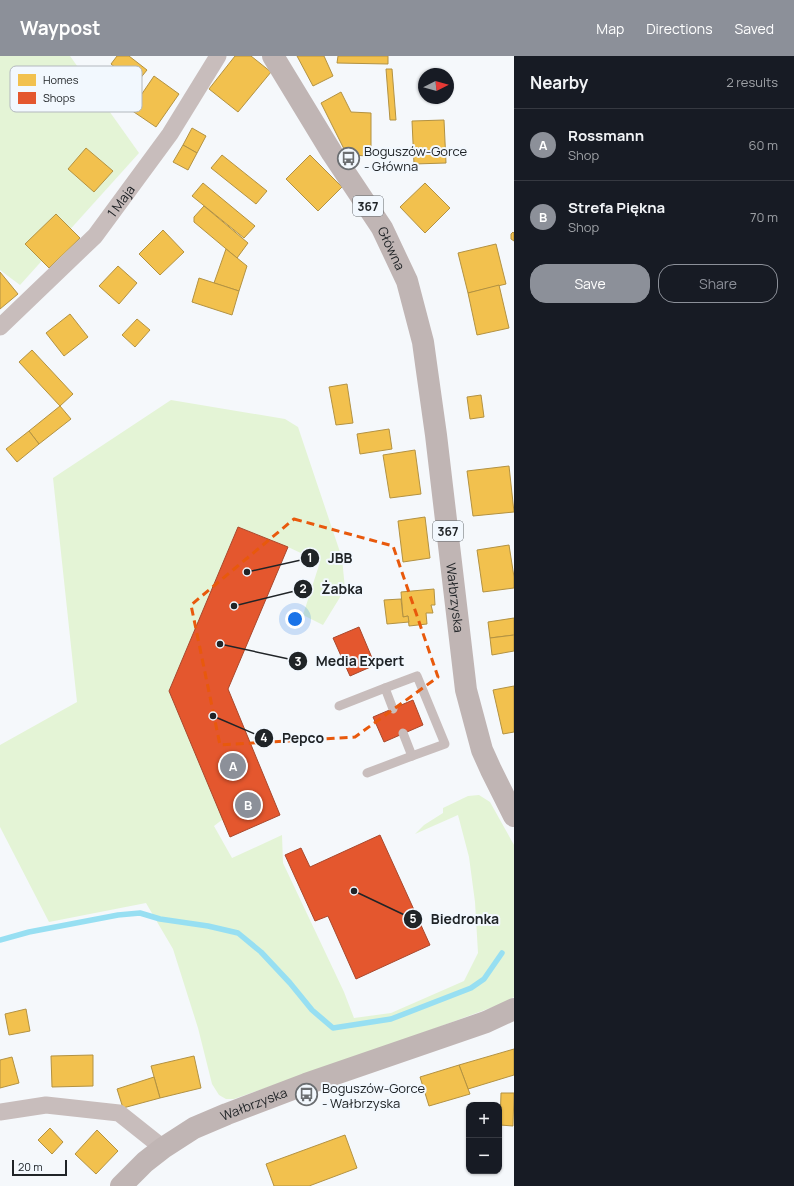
<!DOCTYPE html>
<html lang="en">
<head>
<meta charset="utf-8">
<style>
	:root { --surface:#171b24; --page:#242831; --text:#f1f3f6; --muted:#9ea1a6; --line:#363941; --accent:#8c9099 }
	body { margin:0; font-family:Manrope,sans-serif; background:var(--page); color:var(--text) }
	.controls { position:absolute; right:12px; bottom:12px; display:grid; overflow:hidden; border-radius:8px; box-shadow:0 1px 3px #0004 }
	.controls button { width:36px; height:36px; display:grid; place-items:center; padding:0; border:0; border-bottom:1px solid var(--line); background:var(--surface); color:var(--text); font:20px sans-serif }
	.compass { position:absolute; left:418px; top:12px; width:36px; height:36px; border-radius:50%; background:var(--surface); box-shadow:0 1px 3px #0004; rotate:84deg }
	.scale { position:absolute; left:12px; bottom:10px; width:55px; box-sizing:border-box; padding-left:4px; border:2px solid #202427; border-top:0; font-size:11px; line-height:14px; white-space:nowrap; color:#202427; -webkit-text-stroke:3px #f2f8fe; paint-order:stroke }
	.you { position:absolute; left:295px; top:563px; width:14px; height:14px; margin:-10px; border:3px solid #fff; border-radius:50%; background:#1a73e8; box-shadow:0 0 0 6px #1a73e833 }
	.badge { display:grid; place-items:center; width:26px; height:26px; border-radius:50%; background:var(--accent); color:#fff; font-size:13px; font-weight:700 }
	.pin { position:absolute; translate:-50% -50%; border:2px solid #fff; box-shadow:0 1px 4px #0006 }
	.list { margin:0; padding:0; list-style:none }
	h2 { display:flex; justify-content:space-between; align-items:center; height:52px; margin:0; padding:0 16px; font-size:17px }
	h2 small { font-size:13px; font-weight:400; color:var(--muted) }
	.list li { display:grid; grid-template-columns:26px 1fr auto; gap:12px; align-items:center; box-sizing:border-box; height:72px; padding:0 16px; border-top:1px solid var(--line) }
	.list b { display:block; font-size:15px; white-space:nowrap }
	.list p { margin:0; font-size:13px; white-space:nowrap; color:var(--muted) }
	.list em { font-size:13px; font-style:normal; color:var(--muted) }
	.actions { display:flex; gap:8px; padding:12px 16px }
	.actions a { flex:1; padding:9px 0; border:1px solid var(--accent); border-radius:16px; text-align:center; font-size:14px; color:var(--accent) }
	.actions .main { background:var(--accent); color:#fff }
	.map { position:relative; flex:none; width:514px; height:1130px; overflow:hidden }
	header { display:flex; align-items:center; gap:24px; box-sizing:border-box; height:56px; padding:0 20px; background:var(--accent); color:#fff }
	header strong { font-size:19px }
	nav { display:flex; gap:22px; margin-inline-start:auto; font-size:14px }
	main { display:flex }
	aside { flex:1; background:var(--surface) }
	.map>svg:first-child { display:block }
	.green { fill:#e4f4d6 }
	.homes { fill:#f2c14e; stroke:#b39242 }
	.shops { fill:#e4572e; stroke:#a9482c }
	.lines { fill:none; stroke-linecap:round; stroke-linejoin:round }
	.stream { stroke:#97dff2; stroke-width:5.5 }
	.lane { stroke:#c8bdbc; stroke-width:9 }
	.street { stroke:#c8bdbc; stroke-width:17 }
	.primary { stroke:#c0b5b4; stroke-width:22 }
	.marked { fill:none; stroke:#e8590c; stroke-width:3; stroke-dasharray:8 5; stroke-linejoin:round }
	.labels { text-anchor:middle; dominant-baseline:central; stroke-width:4; stroke-linejoin:round; paint-order:stroke }
	.shield { fill:#f2f8fe; stroke:#5f6468; stroke-width:1 }
	.shield-label { font-size:12px; font-weight:bold; fill:#202427 }
	.poi-label { font-size:13px; fill:#202427; stroke:#f2f8fe; text-anchor:start }
	.street-label { font-size:13px; fill:#202427; stroke:#f2f8fe }
	.key { fill:#f2f8fe; stroke:#b3b8be; stroke-width:1 }
	.key-label { font-size:11px; fill:#202427 }
	.leader { fill:none; stroke:#202427; stroke-width:1.5 }
	.callout-dot { fill:#202427; stroke:#f2f8fe; stroke-width:1.5 }
	.mark-label { font-size:12px; text-anchor:middle; font-weight:bold; fill:#fff }
	.callout-label { font-size:14px; text-anchor:middle; font-weight:bold; fill:#202427; stroke:#f2f8fe; stroke-width:4; stroke-linejoin:round; paint-order:stroke }
</style>
</head>
<body>
<header>
<strong>Waypost</strong>
<nav><a>Map</a><a>Directions</a><a>Saved</a></nav>
</header>
<main>
<div class="map">
<svg width="514" height="1130" viewBox="0 0 514 1130">
	<rect width="100%" height="100%" fill="#f5f8fb"/>
	<g class="green">
		<path d="M 0,0 L 70,0 L 139,97 L 20,229 L 0,214 Z"/>
		<path d="M 171,344 L 285,363 L 298,371 L 342,502 L 345,533 L 323,569 L 303,559 L 320,506 L 288,491 L 238,471 L 169,635 L 223,763 L 214,770 L 232,802 L 282,779 L 283,807 L 344,936 L 354,962 L 391,957 L 464,925 L 478,897 L 475,846 L 469,801 L 458,759 L 415,778 L 424,769 L 443,757 L 443,752 L 468,740 L 479,739 L 490,746 L 514,789 L 514,941 L 501,948 L 409,982 L 234,1043 L 226,1043 L 219,1039 L 212,1028 L 198,972 L 173,893 L 146,847 L 49,866 L 0,771 L 0,689 L 77,646 L 53,422 Z"/>
	</g>
	<g class="homes">
		<path d="M 117,0 L 129,0 L 147,14 L 126,40 L 114,30 L 123,18 L 111,8 Z"/>
		<path d="M 235,0 L 251,0 L 271,16 L 238,56 L 209,33 Z"/>
		<path d="M 297,0 L 324,0 L 333,20 L 313,30 Z"/>
		<path d="M 338,0 L 388,0 L 388,8 L 337,7 Z"/>
		<path d="M 386,13 L 392,13 L 396,64 L 390,64 Z"/>
		<path d="M 154,20 L 179,38 L 156,71 L 131,54 Z"/>
		<path d="M 341,36 L 351,56 L 371,57 L 371,100 L 347,99 L 321,47 Z"/>
		<path d="M 444,64 L 446,107 L 414,108 L 412,65 Z"/>
		<path d="M 192,72 L 206,80 L 197,97 L 183,89 Z"/>
		<path d="M 183,89 L 197,97 L 188,114 L 173,106 Z"/>
		<path d="M 86,92 L 113,115 L 94,136 L 68,113 Z"/>
		<path d="M 222,99 L 267,135 L 256,148 L 211,112 Z"/>
		<path d="M 310,99 L 342,131 L 318,155 L 286,123 Z"/>
		<path d="M 203,127 L 255,170 L 244,182 L 192,140 Z"/>
		<path d="M 425,127 L 450,152 L 425,177 L 400,151 Z"/>
		<path d="M 204,150 L 248,187 L 237,202 L 194,166 L 194,161 Z"/>
		<path d="M 56,158 L 80,182 L 49,212 L 25,188 Z"/>
		<path d="M 163,174 L 184,196 L 160,219 L 139,198 Z"/>
		<path d="M 513,176 L 514,177 L 514,185 L 511,183 L 511,178 Z"/>
		<path d="M 496,188 L 506,228 L 468,237 L 458,197 Z"/>
		<path d="M 226,193 L 247,210 L 239,235 L 214,227 Z"/>
		<path d="M 118,210 L 137,227 L 119,248 L 99,230 Z"/>
		<path d="M 0,216 L 18,238 L 0,253 Z"/>
		<path d="M 199,222 L 239,235 L 232,259 L 192,246 Z"/>
		<path d="M 499,229 L 509,272 L 477,279 L 468,237 Z"/>
		<path d="M 70,258 L 88,281 L 64,300 L 46,277 Z"/>
		<path d="M 137,263 L 150,274 L 135,291 L 122,279 Z"/>
		<path d="M 32,294 L 73,338 L 60,350 L 19,306 Z"/>
		<path d="M 347,328 L 353,367 L 336,369 L 329,331 Z"/>
		<path d="M 481,339 L 484,361 L 470,363 L 467,341 Z"/>
		<path d="M 60,350 L 71,363 L 39,388 L 29,375 Z"/>
		<path d="M 389,373 L 392,393 L 360,398 L 357,378 Z"/>
		<path d="M 29,375 L 39,388 L 17,406 L 6,393 Z"/>
		<path d="M 415,394 L 421,438 L 390,442 L 383,399 Z"/>
		<path d="M 509,410 L 514,456 L 473,460 L 467,415 Z"/>
		<path d="M 425,461 L 430,502 L 403,506 L 398,465 Z"/>
		<path d="M 509,489 L 514,521 L 514,532 L 483,536 L 477,494 Z"/>
		<path d="M 434,533 L 435,549 L 431,549 L 433,557 L 426,557 L 427,568 L 409,570 L 408,560 L 403,561 L 401,536 Z"/>
		<path d="M 401,543 L 403,561 L 408,560 L 409,566 L 387,568 L 384,544 Z"/>
		<path d="M 514,562 L 514,579 L 490,582 L 488,566 Z"/>
		<path d="M 514,579 L 514,595 L 492,599 L 490,582 Z"/>
		<path d="M 514,630 L 514,676 L 503,678 L 493,634 Z"/>
		<path d="M 26,953 L 30,975 L 9,979 L 5,958 Z"/>
		<path d="M 514,993 L 514,1019 L 468,1033 L 459,1009 Z"/>
		<path d="M 93,999 L 93,1030 L 52,1031 L 51,1000 Z"/>
		<path d="M 194,1000 L 201,1032 L 160,1042 L 151,1010 Z"/>
		<path d="M 12,1001 L 19,1027 L 0,1032 L 0,1004 Z"/>
		<path d="M 459,1009 L 470,1038 L 429,1050 L 420,1021 Z"/>
		<path d="M 154,1021 L 160,1042 L 123,1052 L 117,1033 Z"/>
		<path d="M 501,1037 L 514,1037 L 513,1070 L 500,1069 Z"/>
		<path d="M 50,1072 L 63,1086 L 52,1098 L 38,1084 Z"/>
		<path d="M 97,1074 L 118,1095 L 96,1118 L 75,1098 Z"/>
		<path d="M 345,1079 L 357,1112 L 309,1130 L 274,1130 L 266,1108 Z"/>
	</g>
	<g class="shops">
		<path d="M 238,471 L 288,491 L 228,633 L 280,759 L 230,781 L 169,635 Z"/>
		<path d="M 359,571 L 375,609 L 350,620 L 333,582 Z"/>
		<path d="M 413,644 L 423,669 L 384,686 L 373,661 Z"/>
		<path d="M 380,779 L 430,889 L 356,923 L 328,860 L 315,865 L 285,799 L 301,792 L 310,811 Z"/>
	</g>
	<g class="lines">
		<path class="stream" d="M 0,884 L 29,876 L 118,859 L 140,857 L 160,863 L 208,870 L 238,877 L 261,896 L 290,927 L 312,954 L 333,972 L 391,963 L 471,932 L 484,923 L 502,897"/>
		<g class="lane">
			<path d="M 385,632 L 417,620 L 445,688 L 412,700"/>
			<path d="M 339,650 L 385,632 L 393,653"/>
			<path d="M 367,717 L 412,700 L 403,677"/>
		</g>
		<g class="street">
			<path id="s1" d="M 0,271 L 95,180 L 170,78 L 218,0"/>
			<path d="M 0,1056 L 46,1049 L 119,1057 L 163,1092"/>
		</g>
		<g class="primary">
			<path id="s2" d="M 273,0 L 332,97 L 382,172 L 407,225 L 423,286 L 427,315 L 436,379 L 466,634 L 482,694 L 491,714 L 514,760"/>
			<path id="s3" d="M 121,1130 L 145,1106 L 163,1092 L 194,1072 L 227,1058 L 306,1028 L 486,966 L 514,953"/>
		</g>
	</g>
	<path class="marked" d="M 294,463 L 393,490 L 438,621 L 355,681 L 220,689 L 191,549 Z"/>
	<defs>
		<symbol id="bus-ring" viewBox="-11 -11 22 22"><circle r="9.5" fill="#f2f8fe" stroke="#6b6e71" stroke-width="1.5"/><path d="M-5-6H5V4H4V6H2V4H-2V6H-4V4H-5ZM-3.5-4V0h7V-4ZM-3.5 1.2v1.5H-2V1.2ZM2 1.2v1.5H3.5V1.2Z" fill="#6b6e71"/></symbol>
	</defs>
	<g fill-rule="evenodd">
		<use href="#bus-ring" x="336" y="90" width="25" height="25"/>
		<use href="#bus-ring" x="294" y="1026" width="25" height="25"/>
	</g>
	<g class="labels">
		<g class="shield">
			<rect x="353" y="140" width="30" height="20" rx="3"/>
			<rect x="433" y="465" width="30" height="20" rx="3"/>
		</g>
		<g class="shield-label">
			<text x="368" y="150">367</text>
			<text x="448" y="475">367</text>
		</g>
		<g class="poi-label">
			<text x="364" y="95">Boguszów-Gorce<tspan x="364" dy="15">- Główna</tspan></text>
			<text x="322" y="1032">Boguszów-Gorce<tspan x="322" dy="15">- Wałbrzyska</tspan></text>
		</g>
		<g class="street-label">
			<text stroke="none"><textPath href="#s1" startOffset="175">1 Maja</textPath></text>
			<text stroke="none"><textPath href="#s2" startOffset="226">Główna</textPath></text>
			<text stroke="none"><textPath href="#s2" startOffset="583">Wałbrzyska</textPath></text>
			<text stroke="none"><textPath href="#s3" startOffset="158">Wałbrzyska</textPath></text>
		</g>
	</g>
	<rect x="10" y="10" width="132" height="46" rx="6" class="key"/>
	<rect x="18" y="18" width="18" height="12" fill="#f2c14e"/>
	<rect x="18" y="36" width="18" height="12" fill="#e4572e"/>
	<g class="key-label">
		<text x="43" y="28">Homes</text>
		<text x="43" y="46">Shops</text>
	</g>
	<path class="leader" d="M247 516L310 502M234 550L303 533M220 588L298 605M213 660L264 682M354 835L413 863"/>
	<g class="callout-dot">
		<circle cx="247" cy="516" r="4"/>
		<circle cx="234" cy="550" r="4"/>
		<circle cx="220" cy="588" r="4"/>
		<circle cx="213" cy="660" r="4"/>
		<circle cx="354" cy="835" r="4"/>
		<circle cx="310" cy="502" r="10"/>
		<circle cx="303" cy="533" r="10"/>
		<circle cx="298" cy="605" r="10"/>
		<circle cx="264" cy="682" r="10"/>
		<circle cx="413" cy="863" r="10"/>
	</g>
	<g class="mark-label">
		<text x="310" y="506">1</text>
		<text x="303" y="537">2</text>
		<text x="298" y="610">3</text>
		<text x="264" y="686">4</text>
		<text x="413" y="867">5</text>
	</g>
	<g class="callout-label">
		<text x="340" y="507">JBB</text>
		<text x="342" y="538">Żabka</text>
		<text x="360" y="610">Media Expert</text>
		<text x="303" y="687">Pepco</text>
		<text x="465" y="868">Biedronka</text>
	</g>
</svg>
<div class="controls">
<button>+</button>
<button>−</button>
</div>
<svg class="compass" viewBox="-18 -18 36 36"><path d="M0-13l5 13h-10z" fill="#e53935"/><path d="M0 13l5-13h-10z" fill="#9ea1a6"/></svg>
<div class="scale">20 m</div>
<div class="you"></div>
<div class="pin badge" style="left:233px;top:710px">A</div>
<div class="pin badge" style="left:248px;top:749px">B</div>
</div>
<aside>
<h2>Nearby<small>2 results</small></h2>
<ul class="list">
<li><span class="badge">A</span><div><b>Rossmann</b><p>Shop</p></div><em>60 m</em></li>
<li><span class="badge">B</span><div><b>Strefa Piękna</b><p>Shop</p></div><em>70 m</em></li>
</ul>
<div class="actions"><a class="main">Save</a><a>Share</a></div>
</aside>
</main>
</body>
</html>
